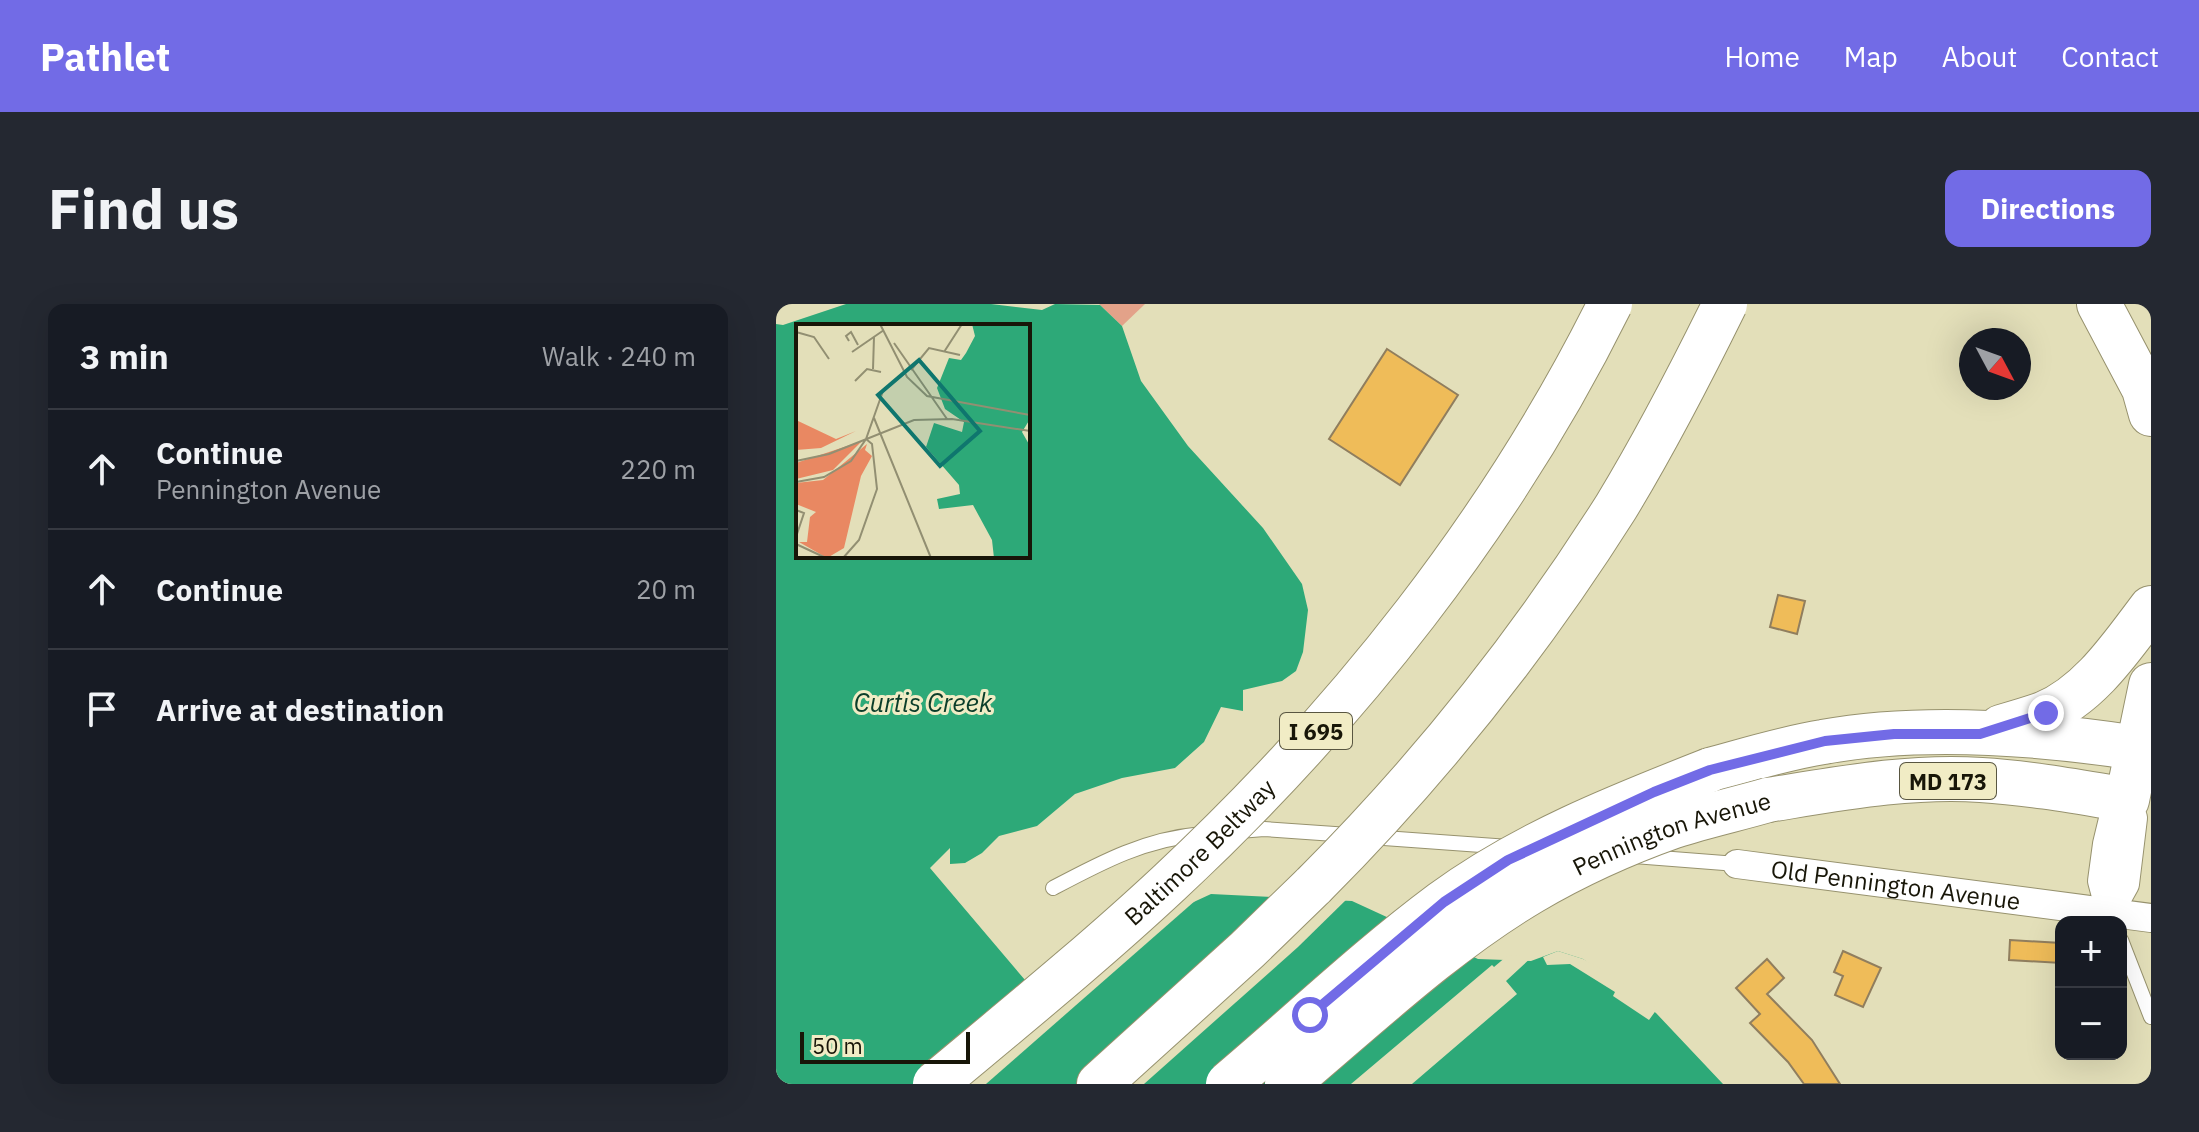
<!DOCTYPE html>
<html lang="en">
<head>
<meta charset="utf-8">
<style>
	:root { --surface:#171b24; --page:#242831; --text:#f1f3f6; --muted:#9ea1a6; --line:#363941; --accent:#726be6 }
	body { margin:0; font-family:"IBM Plex Sans",sans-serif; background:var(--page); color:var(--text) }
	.controls { position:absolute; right:24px; bottom:24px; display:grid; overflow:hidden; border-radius:16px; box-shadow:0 8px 32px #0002 }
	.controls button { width:72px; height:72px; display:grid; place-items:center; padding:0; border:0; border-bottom:2px solid var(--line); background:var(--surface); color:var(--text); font:40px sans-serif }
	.compass { position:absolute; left:1183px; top:24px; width:72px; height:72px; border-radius:50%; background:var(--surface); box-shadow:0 8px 32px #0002; rotate:131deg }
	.scale { position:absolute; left:24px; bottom:20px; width:170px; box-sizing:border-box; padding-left:8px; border:4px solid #181608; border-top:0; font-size:22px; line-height:28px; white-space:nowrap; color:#181608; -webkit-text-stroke:6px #f1ecc5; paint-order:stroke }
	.stop { position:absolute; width:24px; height:24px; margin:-18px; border:6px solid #726be6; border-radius:50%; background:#fff }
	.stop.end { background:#726be6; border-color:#fff; box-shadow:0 2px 8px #0008 }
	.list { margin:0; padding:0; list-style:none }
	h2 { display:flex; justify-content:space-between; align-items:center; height:104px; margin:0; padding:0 32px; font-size:34px }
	h2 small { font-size:26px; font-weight:400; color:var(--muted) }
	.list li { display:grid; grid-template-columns:52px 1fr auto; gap:24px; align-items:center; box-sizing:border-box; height:120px; padding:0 32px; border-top:2px solid var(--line) }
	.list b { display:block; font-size:30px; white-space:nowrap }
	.list p { margin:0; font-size:26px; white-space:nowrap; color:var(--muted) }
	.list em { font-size:26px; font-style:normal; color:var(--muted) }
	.icon { flex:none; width:44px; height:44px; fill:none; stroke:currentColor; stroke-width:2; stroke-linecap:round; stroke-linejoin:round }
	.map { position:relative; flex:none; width:1375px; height:780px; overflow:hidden; border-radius:16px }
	header { display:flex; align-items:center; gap:48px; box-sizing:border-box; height:112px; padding:0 40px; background:var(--accent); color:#fff }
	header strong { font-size:38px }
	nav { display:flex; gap:44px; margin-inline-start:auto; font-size:28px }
	.intro { display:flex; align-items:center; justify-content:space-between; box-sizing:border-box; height:192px; padding:0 48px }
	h1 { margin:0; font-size:56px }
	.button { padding:20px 36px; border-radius:16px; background:var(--accent); color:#fff; font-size:28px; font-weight:700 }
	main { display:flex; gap:48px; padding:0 48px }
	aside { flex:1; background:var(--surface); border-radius:16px; box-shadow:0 8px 32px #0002 }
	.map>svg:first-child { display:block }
	.green { fill:#e3a289 }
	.water { fill:#2da978; fill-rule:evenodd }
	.pier { fill:#e3dfb9 }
	.building { fill:#efbc59; stroke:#907e5e; stroke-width:2 }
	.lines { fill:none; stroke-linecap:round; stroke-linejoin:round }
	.service-casing { stroke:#97926e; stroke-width:16 }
	.minor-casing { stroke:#97926e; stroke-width:30 }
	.primary-casing { stroke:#97926e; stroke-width:46 }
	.motorway-casing { stroke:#97926e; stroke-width:46 }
	.service { stroke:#fff; stroke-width:14 }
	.minor { stroke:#fff; stroke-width:28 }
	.primary { stroke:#fff; stroke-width:44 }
	.motorway { stroke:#fff; stroke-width:44 }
	.primary-bridge-casing { stroke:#97926e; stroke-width:46; stroke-linecap:butt }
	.motorway-bridge-casing { stroke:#97926e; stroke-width:46; stroke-linecap:butt }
	.primary-bridge { stroke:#fff; stroke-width:44 }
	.motorway-bridge { stroke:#fff; stroke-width:44 }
	.route { stroke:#726be6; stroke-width:10 }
	.labels { text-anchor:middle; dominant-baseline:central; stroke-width:6; stroke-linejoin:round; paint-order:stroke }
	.shield { fill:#f1ecc5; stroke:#595641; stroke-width:2 }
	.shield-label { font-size:22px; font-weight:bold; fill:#181608 }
	.street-label { font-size:24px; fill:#181608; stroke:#f1ecc5 }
	.water-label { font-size:26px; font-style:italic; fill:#0b3e2a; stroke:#f1ecc5 }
	.inset-road { fill:none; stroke:#928f72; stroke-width:2 }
	.view { fill:#0f766e; fill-opacity:0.15; stroke:#0f766e; stroke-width:4 }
	.inset-edge { fill:none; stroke:#181608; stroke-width:4 }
</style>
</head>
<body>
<header>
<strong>Pathlet</strong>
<nav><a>Home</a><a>Map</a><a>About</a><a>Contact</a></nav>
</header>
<div class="intro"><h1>Find us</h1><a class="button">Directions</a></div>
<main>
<aside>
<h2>3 min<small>Walk · 240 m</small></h2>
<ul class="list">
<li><svg class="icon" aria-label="ahead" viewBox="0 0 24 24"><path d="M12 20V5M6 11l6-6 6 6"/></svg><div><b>Continue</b><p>Pennington Avenue</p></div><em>220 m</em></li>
<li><svg class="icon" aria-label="ahead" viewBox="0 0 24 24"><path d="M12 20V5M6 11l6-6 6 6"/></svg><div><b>Continue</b></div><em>20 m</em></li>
<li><svg class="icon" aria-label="arrive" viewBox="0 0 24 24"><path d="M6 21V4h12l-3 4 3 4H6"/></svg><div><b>Arrive at destination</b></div></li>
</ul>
</aside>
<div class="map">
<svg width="1375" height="780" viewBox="0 0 1375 780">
	<rect width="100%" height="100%" fill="#e3dfb9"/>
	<path class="green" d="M 323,0 L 369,0 L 346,22 Z"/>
	<path class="water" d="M 70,0 L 215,0 L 266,6 L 279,0 L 324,1 L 346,22 L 365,77 L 412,142 L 487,224 L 526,280 L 532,306 L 527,348 L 520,367 L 506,377 L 467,386 L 467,407 L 445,403 L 428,438 L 399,464 L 346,474 L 299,490 L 261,522 L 223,532 L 206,549 L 189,559 L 174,560 L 174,544 L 154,564 L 249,676 L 435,590 L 576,597 L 702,655 L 755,657 L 782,647 L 807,655 L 880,709 L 947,780 L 0,780 L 0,20 L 7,21 ZM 22,22 L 252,22 L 252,252 L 22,252 Z"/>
	<g class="pier">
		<path d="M 428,589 L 210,780 L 137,780 L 249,685 L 352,622 Z"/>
		<path d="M 515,590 L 573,593 L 522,643 L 368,780 L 305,780 Z"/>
		<path d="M 782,647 L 807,655 L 831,668 L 881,705 L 873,716 L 837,692 L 839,688 L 794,660 L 771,661 L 767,653 Z"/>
		<path d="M 758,651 L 730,677 L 741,690 L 636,780 L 575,780 L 716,661 L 718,663 L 731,652 Z"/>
	</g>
	<g class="building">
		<path d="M 611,45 L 682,91 L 624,181 L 553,135 Z"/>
		<path d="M 1002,291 L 1029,297 L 1021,330 L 994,323 Z"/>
		<path d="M 1234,636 L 1285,639 L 1285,659 L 1233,656 Z"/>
		<path d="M 1067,647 L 1105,664 L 1087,703 L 1059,691 L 1067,672 L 1058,668 Z"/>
		<path d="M 991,655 L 1008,674 L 991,690 L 1036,736 L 1064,780 L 1028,780 L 1012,758 L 974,719 L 984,710 L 960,684 Z"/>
	</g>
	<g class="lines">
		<defs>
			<g id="service">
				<path d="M 463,527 L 488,525 L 573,531"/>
				<path d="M 594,533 L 733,543"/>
				<path d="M 858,552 L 961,560"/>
				<path d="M 277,584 C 326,558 369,535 426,530"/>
				<path d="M 1345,636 L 1375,713"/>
			</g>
			<g id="minor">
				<path id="s1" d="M 961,560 L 1375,614"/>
				<path d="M 1334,607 L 1326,577 L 1331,540 L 1338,511 L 1349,504 L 1351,496"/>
				<path d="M 1334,607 L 1349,580 L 1357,514 L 1349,504"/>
			</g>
			<g id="primary">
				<path d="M 1323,0 L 1368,85 L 1375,110"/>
				<path d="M 1225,423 C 1239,419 1253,415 1267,410 C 1314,391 1346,342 1375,304"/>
				<path d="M 934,466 C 971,456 1009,444 1047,438 C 1146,420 1262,429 1361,444"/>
				<path d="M 992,496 C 1061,485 1135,471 1205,476 C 1254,479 1303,488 1351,496 L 1375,381"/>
			</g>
			<path id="motorway" d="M 323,780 L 471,646 L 538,581"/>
		</defs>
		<use href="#service" class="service-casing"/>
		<use href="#minor" class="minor-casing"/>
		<use href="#primary" class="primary-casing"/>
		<use href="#motorway" class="motorway-casing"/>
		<use href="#service" class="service"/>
		<use href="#minor" class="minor"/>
		<use href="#primary" class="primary"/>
		<use href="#motorway" class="motorway"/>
		<defs>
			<g id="primary-bridge">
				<path d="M 452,780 C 523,720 592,654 666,599 C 746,540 842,502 934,466"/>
				<path id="s2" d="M 511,780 C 590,714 666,641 755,588 C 799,562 850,539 898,522 C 929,512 961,505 992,496"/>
			</g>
			<g id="motorway-bridge">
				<path d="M 538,581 C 652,467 754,339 840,203 C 880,137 915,69 949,0"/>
				<path id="s3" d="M 159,780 C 238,714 318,649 393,579 C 571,413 726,218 834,0"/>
			</g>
		</defs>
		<use href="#primary-bridge" class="primary-bridge-casing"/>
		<use href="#motorway-bridge" class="motorway-bridge-casing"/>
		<use href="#primary-bridge" class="primary-bridge"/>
		<use href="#motorway-bridge" class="motorway-bridge"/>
	</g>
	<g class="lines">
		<path class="route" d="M 534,711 L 668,598 L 732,556 L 878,488 L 934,466 L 1049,437 L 1118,430 L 1204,430 L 1270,409"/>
	</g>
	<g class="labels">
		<g class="shield">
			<rect x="504" y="409" width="72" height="36" rx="6"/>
			<rect x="1124" y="459" width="96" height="36" rx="6"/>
		</g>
		<g class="shield-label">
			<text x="540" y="427">I 695</text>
			<text x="1172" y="477">MD 173</text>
		</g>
		<g class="street-label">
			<text stroke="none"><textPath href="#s2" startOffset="464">Pennington Avenue</textPath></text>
			<text stroke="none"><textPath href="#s3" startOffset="352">Baltimore Beltway</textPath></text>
			<text stroke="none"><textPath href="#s1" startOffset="160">Old Pennington Avenue</textPath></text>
		</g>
		<g class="water-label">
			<text x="147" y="398">Curtis Creek</text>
		</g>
	</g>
	<g transform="translate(20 20)">
		<rect width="234" height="234" fill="#e3dfb9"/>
		<path d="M 0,96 L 40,115 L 60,107 L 25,124 L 0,126 ZM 66,117 L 37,146 L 0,155 L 0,139 ZM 71,120 L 69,126 L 76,132 L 65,152 L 48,224 L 31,234 L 3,218 L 11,218 L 14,193 L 20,188 L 0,180 L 0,159 L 27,156 Z" fill="#e98862"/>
		<path d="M 176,0 L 234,0 L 234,95 L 226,108 L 234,122 L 234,234 L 198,234 L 196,216 L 177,181 L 143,185 L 141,175 L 164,170 L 163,161 L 130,123 L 138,99 L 166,108 L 168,98 L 149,85 L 141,64 L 153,34 L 165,36 L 170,29 L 179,12 Z" fill="#2da978"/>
		<path class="inset-road" d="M 84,0 L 111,53 L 131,72 L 234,91M 0,8 L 18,13 L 33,35M 53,17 L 50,12 L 55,8 L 62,21M 98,19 L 151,95M 56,28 L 88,6M 148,28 L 166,0M 77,45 L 78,13M 115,46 L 133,24 L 164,31M 59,57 L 71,45 L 85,48M 78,94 L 135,234M 0,137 L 33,130 L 118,96 L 156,95 L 234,107M 0,158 L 28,153 L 55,137 L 70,115 L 87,67 L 109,49M 0,186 L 8,189 L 0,213M 0,220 L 30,234M 47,234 L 63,216 L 81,165 L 76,120 L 70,115"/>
		<path class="view" d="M 123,36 L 184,107 L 144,142 L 82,71 Z"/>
		<rect width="234" height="234" class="inset-edge"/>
	</g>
</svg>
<div class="controls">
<button>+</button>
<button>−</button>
</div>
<svg class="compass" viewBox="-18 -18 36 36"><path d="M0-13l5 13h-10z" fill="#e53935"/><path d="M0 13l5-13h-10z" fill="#9ea1a6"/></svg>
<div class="scale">50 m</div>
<div class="stop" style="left:534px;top:711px"></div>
<div class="stop end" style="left:1270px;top:409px"></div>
</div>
</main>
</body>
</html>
